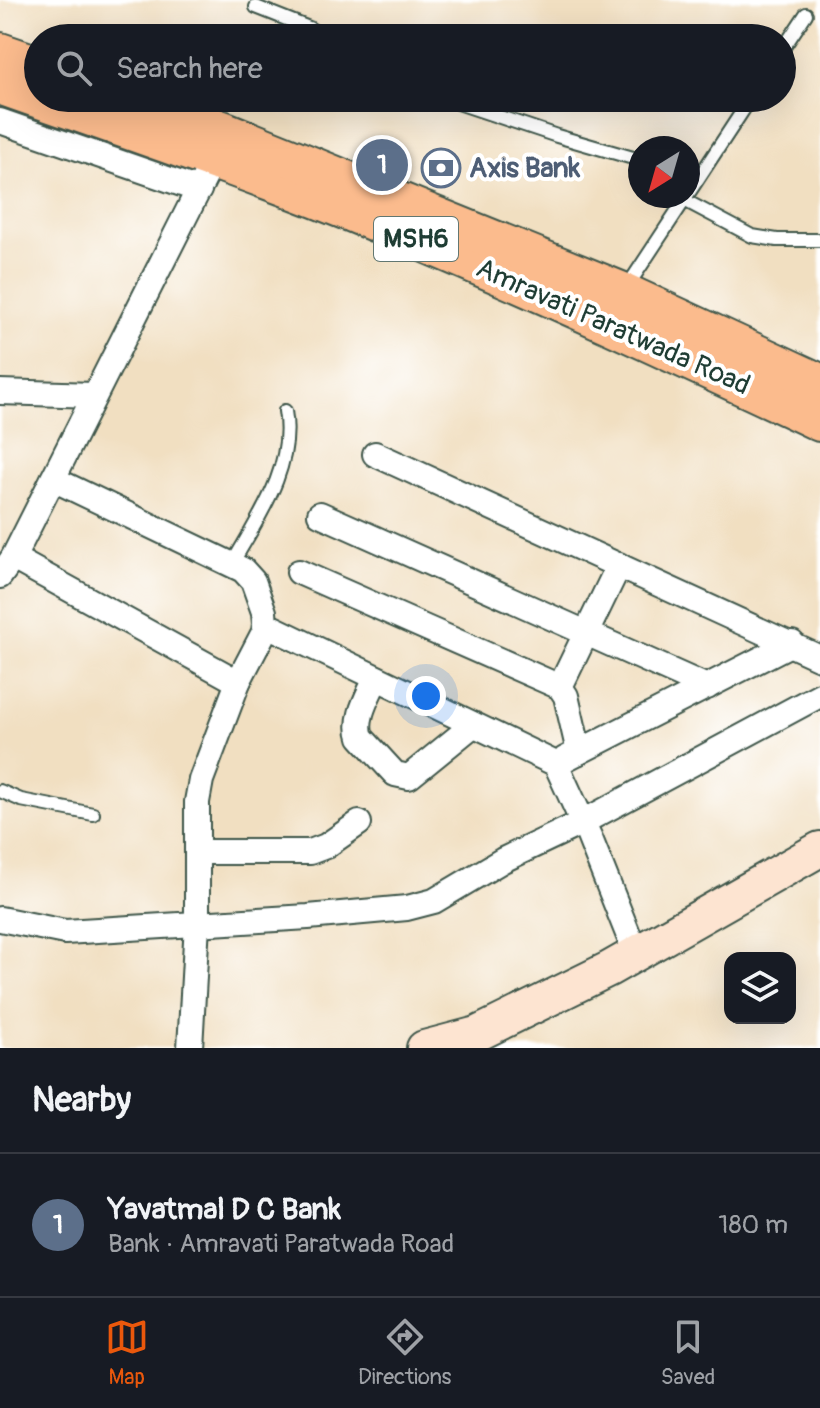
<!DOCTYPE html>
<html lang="en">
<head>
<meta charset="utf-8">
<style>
	:root { --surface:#171b24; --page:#20242c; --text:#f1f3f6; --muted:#9ea1a6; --line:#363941; --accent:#ea580c }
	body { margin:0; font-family:Pangolin,sans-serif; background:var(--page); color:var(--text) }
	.controls { position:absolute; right:24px; bottom:24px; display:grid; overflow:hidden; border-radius:16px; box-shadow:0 8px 32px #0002 }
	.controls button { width:72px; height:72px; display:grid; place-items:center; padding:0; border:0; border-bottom:2px solid var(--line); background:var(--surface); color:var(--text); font:40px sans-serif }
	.compass { position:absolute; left:628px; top:136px; width:72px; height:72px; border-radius:50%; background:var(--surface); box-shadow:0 8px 32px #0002; rotate:217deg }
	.you { position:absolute; left:426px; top:696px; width:28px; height:28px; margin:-20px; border:6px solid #fff; border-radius:50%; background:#1a73e8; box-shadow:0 0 0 12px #1a73e833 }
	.badge { display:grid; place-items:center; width:52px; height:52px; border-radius:50%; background:var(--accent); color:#fff; font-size:26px; font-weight:700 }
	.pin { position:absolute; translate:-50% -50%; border:4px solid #fff; box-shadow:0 2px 8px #0006 }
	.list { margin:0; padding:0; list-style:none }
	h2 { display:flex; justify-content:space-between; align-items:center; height:104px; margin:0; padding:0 32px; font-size:34px }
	h2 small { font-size:26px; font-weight:400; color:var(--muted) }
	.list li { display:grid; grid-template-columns:52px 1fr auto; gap:24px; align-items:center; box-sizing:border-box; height:144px; padding:0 32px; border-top:2px solid var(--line) }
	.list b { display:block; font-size:30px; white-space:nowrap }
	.list p { margin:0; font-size:26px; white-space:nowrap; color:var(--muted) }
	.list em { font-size:26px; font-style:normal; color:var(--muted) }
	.icon { flex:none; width:44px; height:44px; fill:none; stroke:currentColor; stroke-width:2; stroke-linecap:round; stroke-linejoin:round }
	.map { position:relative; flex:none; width:820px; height:1048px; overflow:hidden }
	.search { position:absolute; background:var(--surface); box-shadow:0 8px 32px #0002; left:24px; right:24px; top:24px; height:88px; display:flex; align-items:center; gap:20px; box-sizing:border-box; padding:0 28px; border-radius:44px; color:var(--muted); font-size:30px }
	.sheet { height:248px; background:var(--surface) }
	nav { display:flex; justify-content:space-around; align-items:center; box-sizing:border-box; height:112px; border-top:2px solid var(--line); background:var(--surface); font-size:22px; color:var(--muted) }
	nav a { display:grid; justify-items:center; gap:4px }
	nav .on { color:var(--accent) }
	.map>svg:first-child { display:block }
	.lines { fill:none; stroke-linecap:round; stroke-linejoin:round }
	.service-casing { stroke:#3e5549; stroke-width:16 }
	.minor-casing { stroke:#3e5549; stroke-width:28 }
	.secondary-casing { stroke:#3e5549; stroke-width:38 }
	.primary-casing { stroke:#3e5549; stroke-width:42 }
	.service { stroke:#fff; stroke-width:12 }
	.minor { stroke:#fff; stroke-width:24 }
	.secondary { stroke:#fde4d1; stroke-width:34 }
	.primary { stroke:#fbbb8d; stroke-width:38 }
	.labels { text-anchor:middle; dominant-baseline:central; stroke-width:8; stroke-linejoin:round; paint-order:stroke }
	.shield { fill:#fff; stroke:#627771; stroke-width:2 }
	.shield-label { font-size:26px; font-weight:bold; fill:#1f3d34 }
	.service-label { font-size:28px; font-weight:bold; fill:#4e5e75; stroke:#fff; text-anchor:start }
	.street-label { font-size:28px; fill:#1f3d34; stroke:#fff }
</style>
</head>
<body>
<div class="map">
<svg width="820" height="1048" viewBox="0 0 820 1048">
	<rect width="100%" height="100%" fill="#fff"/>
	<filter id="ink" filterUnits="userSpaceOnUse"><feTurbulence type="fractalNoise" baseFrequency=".0125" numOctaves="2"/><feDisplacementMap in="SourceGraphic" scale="16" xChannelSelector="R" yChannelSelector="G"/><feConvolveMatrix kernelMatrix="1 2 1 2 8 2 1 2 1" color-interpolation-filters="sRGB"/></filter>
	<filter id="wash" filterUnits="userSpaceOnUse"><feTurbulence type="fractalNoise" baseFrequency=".006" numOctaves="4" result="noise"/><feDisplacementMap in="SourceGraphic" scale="32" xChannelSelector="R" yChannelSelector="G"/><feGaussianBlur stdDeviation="1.8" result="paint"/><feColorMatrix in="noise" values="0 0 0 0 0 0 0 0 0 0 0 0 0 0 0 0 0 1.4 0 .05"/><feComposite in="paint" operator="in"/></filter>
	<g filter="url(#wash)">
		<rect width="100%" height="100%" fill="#f1dfc1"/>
	</g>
	<g filter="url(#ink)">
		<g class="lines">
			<defs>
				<g id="service">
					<path d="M 256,7 L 309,28 L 324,38"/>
					<path d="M 782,50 L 806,14"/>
					<path d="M 443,98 L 557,136 L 640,160"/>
					<path d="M 688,194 L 751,98"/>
					<path d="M 684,200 L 752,236 L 777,240 L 820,240"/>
					<path d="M 627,287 L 687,196"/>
					<path d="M 232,564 C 258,518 295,467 285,411"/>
					<path d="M 0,791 L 21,800 L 93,814"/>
				</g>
				<g id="minor">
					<path d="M 0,121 L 199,190"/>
					<path d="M 0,392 L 94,395"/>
					<path d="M 375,454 L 820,658"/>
					<path d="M 53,479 L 243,570 L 253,581 L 264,612 L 265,624 L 264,632 L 238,682 L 201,780 L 197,802 L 197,923 L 190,1048"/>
					<path d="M 320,514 L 707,687"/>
					<path d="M 13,558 L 238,682"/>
					<path d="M 299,572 L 560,687 L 566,696 L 579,752"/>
					<path d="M 0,576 L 13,558 L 213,161"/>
					<path d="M 265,624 L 556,764 L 589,836 L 636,954"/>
					<path d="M 376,678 C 369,695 354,718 361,737 L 395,774 L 409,777 L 473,725"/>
					<path d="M 560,687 L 619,565"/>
					<path d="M 565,759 L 792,643"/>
					<path d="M 197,852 L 310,852 L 326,846 L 359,823"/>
					<path d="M 0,919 L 65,932 L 308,917 L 407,908 L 434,901 L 503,860 L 583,822 L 820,695"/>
				</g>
				<path id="secondary" d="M 424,1048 L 477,1034 L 609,969 L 820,849"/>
				<g id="primary">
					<path d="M 0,52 L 38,65"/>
					<path d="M 0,85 C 128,130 257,173 382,225 C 530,286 675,354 820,422"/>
					<path d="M 132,98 L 225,131 L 623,292 L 820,383"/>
				</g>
			</defs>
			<use href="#service" class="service-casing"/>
			<use href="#minor" class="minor-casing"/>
			<use href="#secondary" class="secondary-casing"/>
			<use href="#primary" class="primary-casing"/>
			<use href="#service" class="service"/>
			<use href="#minor" class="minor"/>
			<use href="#secondary" class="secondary"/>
			<use href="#primary" class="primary"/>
		</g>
	</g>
	<defs>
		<symbol id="bank-ring" viewBox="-11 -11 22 22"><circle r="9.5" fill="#fff" stroke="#5c6f8a" stroke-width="1.5"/><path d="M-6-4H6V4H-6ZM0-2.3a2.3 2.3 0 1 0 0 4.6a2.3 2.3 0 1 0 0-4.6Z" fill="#5c6f8a"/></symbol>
	</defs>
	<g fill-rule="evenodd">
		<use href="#bank-ring" x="419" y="146" width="44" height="44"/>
	</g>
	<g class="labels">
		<rect class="shield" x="374" y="217" width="84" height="44" rx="6"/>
		<g class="shield-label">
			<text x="416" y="239">MSH6</text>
		</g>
		<g class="service-label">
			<text x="469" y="168">Axis Bank</text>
		</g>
		<g class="street-label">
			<text transform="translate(613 327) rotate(24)">Amravati Paratwada Road</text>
		</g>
	</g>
</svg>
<div class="controls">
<button><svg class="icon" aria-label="layers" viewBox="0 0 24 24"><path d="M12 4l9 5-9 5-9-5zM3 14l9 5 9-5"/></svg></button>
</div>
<svg class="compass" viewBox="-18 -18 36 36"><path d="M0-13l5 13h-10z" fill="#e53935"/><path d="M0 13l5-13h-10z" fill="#9ea1a6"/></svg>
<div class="you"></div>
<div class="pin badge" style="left:382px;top:165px;background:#5c6f8a">1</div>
<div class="search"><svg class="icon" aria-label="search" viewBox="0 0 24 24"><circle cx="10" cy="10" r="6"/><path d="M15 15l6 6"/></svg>Search here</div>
</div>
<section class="sheet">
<h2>Nearby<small></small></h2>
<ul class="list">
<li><span class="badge" style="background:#5c6f8a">1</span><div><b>Yavatmal D C Bank</b><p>Bank · Amravati Paratwada Road</p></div><em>180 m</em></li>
</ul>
</section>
<nav>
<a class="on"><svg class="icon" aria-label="map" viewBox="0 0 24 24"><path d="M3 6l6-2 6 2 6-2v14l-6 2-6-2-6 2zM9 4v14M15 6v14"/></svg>Map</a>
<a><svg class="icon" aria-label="directions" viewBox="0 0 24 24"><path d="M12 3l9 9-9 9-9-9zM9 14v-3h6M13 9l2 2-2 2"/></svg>Directions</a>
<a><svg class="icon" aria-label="saved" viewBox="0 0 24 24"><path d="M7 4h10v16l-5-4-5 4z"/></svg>Saved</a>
</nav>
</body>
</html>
